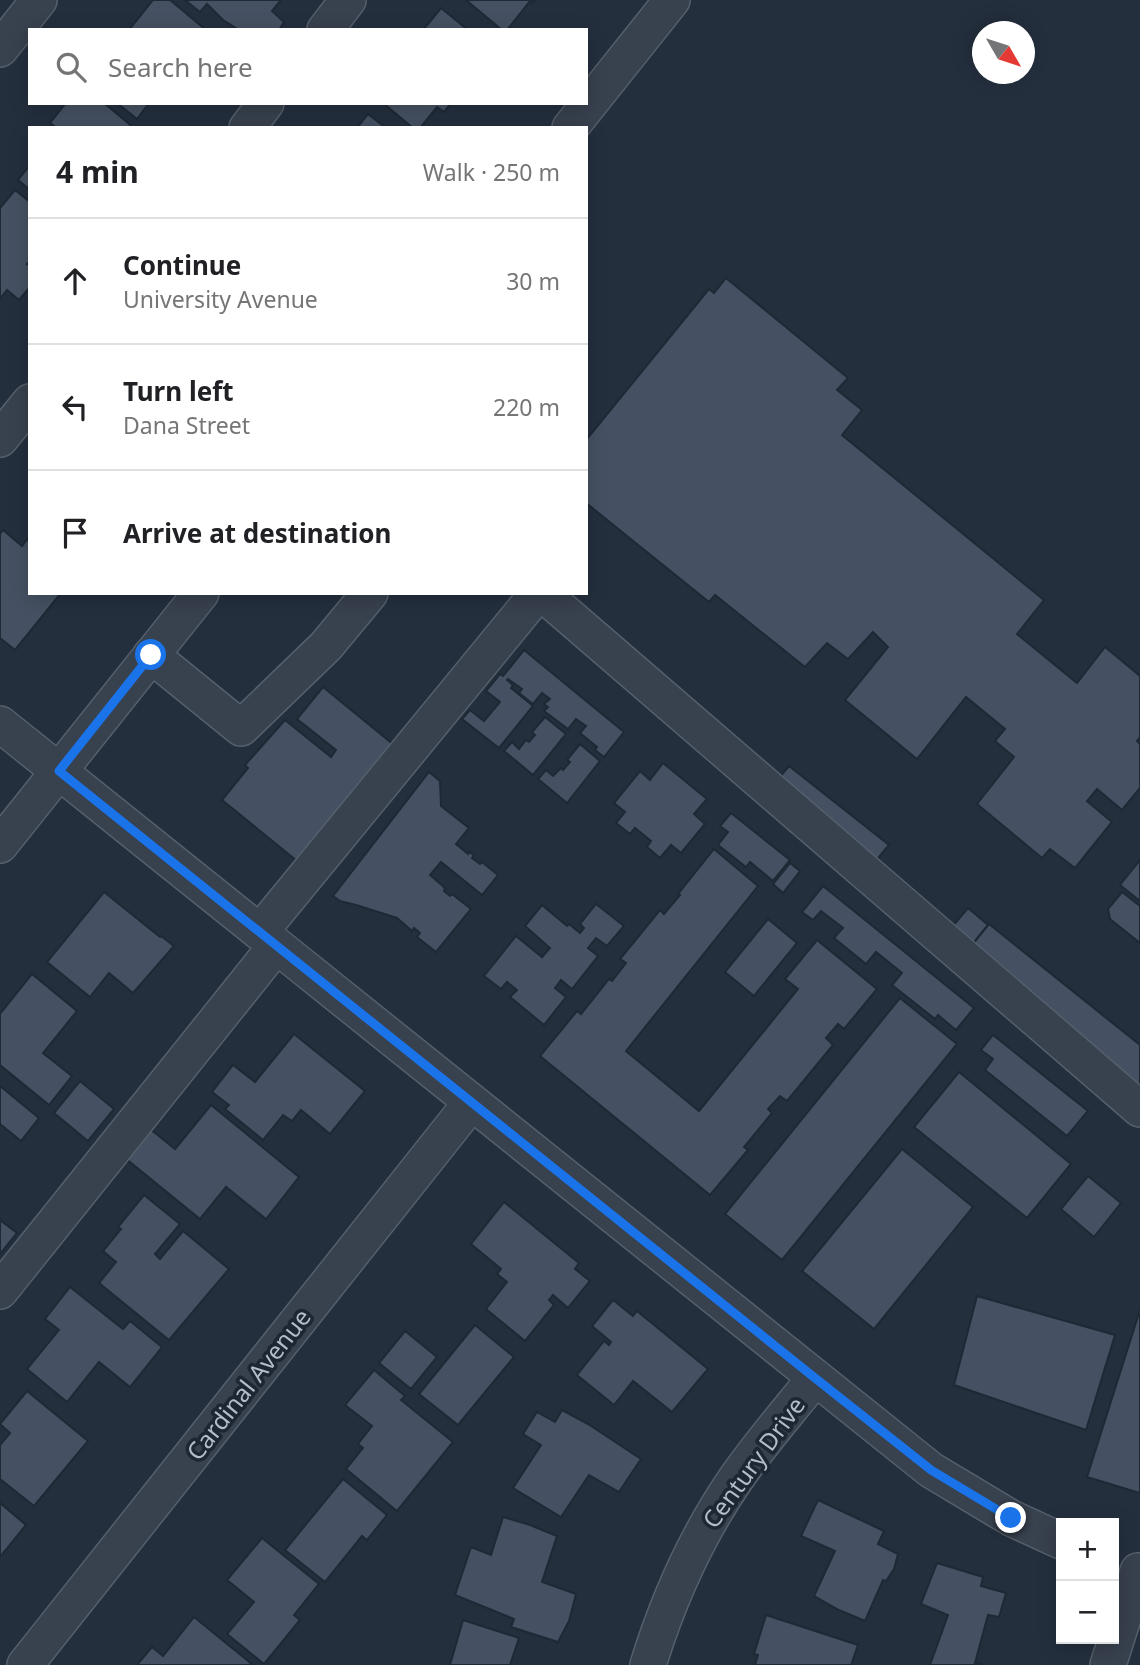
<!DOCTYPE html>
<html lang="en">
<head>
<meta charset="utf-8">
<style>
	:root { --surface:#fff; --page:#f2f2f2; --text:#202124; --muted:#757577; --line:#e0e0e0 }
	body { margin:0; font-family:"Noto Sans",sans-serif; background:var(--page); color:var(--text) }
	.controls { position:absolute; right:21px; bottom:21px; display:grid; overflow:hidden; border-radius:0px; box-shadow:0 4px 18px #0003 }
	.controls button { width:63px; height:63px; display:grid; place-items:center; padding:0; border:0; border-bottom:2px solid var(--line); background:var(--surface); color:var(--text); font:35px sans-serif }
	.compass { position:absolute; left:972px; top:21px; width:63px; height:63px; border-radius:50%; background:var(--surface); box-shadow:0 4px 18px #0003; rotate:129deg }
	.stop { position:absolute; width:21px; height:21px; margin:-16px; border:5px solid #1a73e8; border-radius:50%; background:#fff }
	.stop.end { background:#1a73e8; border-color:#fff; box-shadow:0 2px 7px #0008 }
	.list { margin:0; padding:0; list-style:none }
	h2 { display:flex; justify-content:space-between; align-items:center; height:91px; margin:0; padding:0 28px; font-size:30px }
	h2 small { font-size:23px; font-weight:400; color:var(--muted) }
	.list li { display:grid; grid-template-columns:46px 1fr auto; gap:21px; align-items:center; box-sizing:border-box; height:126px; padding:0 28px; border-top:2px solid var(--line) }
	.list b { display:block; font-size:26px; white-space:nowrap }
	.list p { margin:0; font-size:23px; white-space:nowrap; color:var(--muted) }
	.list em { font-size:23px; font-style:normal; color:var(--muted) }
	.icon { flex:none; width:38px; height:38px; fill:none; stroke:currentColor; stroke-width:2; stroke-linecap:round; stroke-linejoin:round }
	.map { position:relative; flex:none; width:1140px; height:1665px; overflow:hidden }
	.search { position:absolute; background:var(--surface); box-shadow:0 4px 18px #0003; left:28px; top:28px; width:560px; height:77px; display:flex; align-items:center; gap:18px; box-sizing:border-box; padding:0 24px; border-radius:0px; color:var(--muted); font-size:26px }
	.panel { position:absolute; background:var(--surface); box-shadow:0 4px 18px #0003; left:28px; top:126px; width:560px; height:469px; border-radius:0px }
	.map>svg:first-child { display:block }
	.building { fill:#455162; stroke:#1f2835; stroke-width:2 }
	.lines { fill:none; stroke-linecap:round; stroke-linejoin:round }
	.minor-casing { stroke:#565f6c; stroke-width:38 }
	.minor { stroke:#38414e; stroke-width:35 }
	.route { stroke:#1a73e8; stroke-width:9 }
	.labels { text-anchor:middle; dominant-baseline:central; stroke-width:7; stroke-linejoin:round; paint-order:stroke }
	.street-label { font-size:24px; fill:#b4bcc9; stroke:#1d2633 }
</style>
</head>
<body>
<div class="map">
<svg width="1140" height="1665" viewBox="0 0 1140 1665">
	<rect width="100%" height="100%" fill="#242f3e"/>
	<g class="building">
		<path d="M 153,0 L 170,0 L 206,30 L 129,30 Z"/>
		<path d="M 185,0 L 281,0 L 272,11 L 284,22 L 279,30 L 239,30 L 223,20 L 207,4 L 200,12 Z"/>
		<path d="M 466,0 L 535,0 L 532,3 L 530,1 L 507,30 L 502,30 Z"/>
		<path d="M 441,8 L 468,30 L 423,30 Z"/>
		<path d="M 66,103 L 104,103 L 134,128 L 52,128 L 54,126 L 50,123 Z"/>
		<path d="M 117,103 L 149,103 L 137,119 Z"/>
		<path d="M 383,103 L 451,103 L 444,112 L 437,107 L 420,128 L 413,128 Z"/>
		<path d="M 368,114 L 386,128 L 357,128 Z"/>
		<path d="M 30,165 L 30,190 L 18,180 Z"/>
		<path d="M 15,190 L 30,202 L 30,261 L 27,264 L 30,266 L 30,287 L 19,300 L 7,290 L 0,299 L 0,208 Z"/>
		<path d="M 726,278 L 848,378 L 837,390 L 862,410 L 842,435 L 1044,600 L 1017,634 L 1077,683 L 1105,647 L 1140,676 L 1140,737 L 1137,741 L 1140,744 L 1140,788 L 1122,810 L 1097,789 L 1087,801 L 1112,822 L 1075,868 L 1050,849 L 1042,858 L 977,804 L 1014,757 L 995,741 L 1005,729 L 966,697 L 917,759 L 845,700 L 888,647 L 873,632 L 848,659 L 827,643 L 805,667 L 715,595 L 709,602 L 586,503 L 586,440 L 709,289 L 714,293 Z"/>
		<path d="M 3,530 L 22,546 L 30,536 L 30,593 L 61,593 L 15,650 L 0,638 L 0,534 Z"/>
		<path d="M 524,650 L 624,732 L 604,757 L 595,750 L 597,747 L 580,733 L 586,726 L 576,719 L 568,729 L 544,711 L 548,707 L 544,704 L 550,699 L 542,693 L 533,704 L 519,693 L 522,689 L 508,679 L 507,680 L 513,685 L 511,688 L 533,706 L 499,748 L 462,719 L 470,710 L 484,721 L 500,702 L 486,691 L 500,674 L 503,676 Z"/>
		<path d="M 323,687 L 394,745 L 369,775 L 367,774 L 297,861 L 222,800 L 248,768 L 245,765 L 285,720 L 331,757 L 336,750 L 297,719 Z"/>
		<path d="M 545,717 L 566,734 L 533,775 L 504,751 L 512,742 L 519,749 L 526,740 L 529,742 L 535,735 L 532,732 Z"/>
		<path d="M 580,744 L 600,761 L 567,803 L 538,779 L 546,770 L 553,776 L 561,768 L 563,770 L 570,762 L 567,760 Z"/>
		<path d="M 663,763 L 707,799 L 694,814 L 705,824 L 681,853 L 671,845 L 660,858 L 647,847 L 651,841 L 635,828 L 630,834 L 616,823 L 625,812 L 614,803 L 640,771 L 650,780 Z"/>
		<path d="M 789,766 L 889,845 L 869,869 L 770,789 Z"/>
		<path d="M 429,772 L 440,781 L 441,806 L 469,828 L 456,844 L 468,854 L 469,852 L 474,855 L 472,858 L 480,864 L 482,862 L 498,875 L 482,895 L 441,862 L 430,875 L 445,888 L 444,891 L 450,896 L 452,894 L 471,909 L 436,952 L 417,937 L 420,933 L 414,928 L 412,931 L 397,918 L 356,905 L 340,901 L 333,896 Z"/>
		<path d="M 731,813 L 790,860 L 773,881 L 750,862 L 746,867 L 718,845 L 728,832 L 720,826 Z"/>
		<path d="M 714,849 L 758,886 L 626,1051 L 699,1111 L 798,989 L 785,979 L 817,940 L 877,989 L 844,1029 L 838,1024 L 826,1038 L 833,1045 L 787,1101 L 780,1096 L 768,1109 L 772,1113 L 744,1147 L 748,1150 L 710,1195 L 540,1056 L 577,1011 L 581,1014 L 609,979 L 612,981 L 626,963 L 620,959 L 660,910 L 664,914 L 680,895 L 678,894 Z"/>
		<path d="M 1140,860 L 1140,901 L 1120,885 Z"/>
		<path d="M 790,863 L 800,871 L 783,893 L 773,884 Z"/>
		<path d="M 823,886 L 974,1008 L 956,1030 L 938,1015 L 935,1019 L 892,985 L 902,973 L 876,952 L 866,964 L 834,938 L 843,928 L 821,911 L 813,920 L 802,912 Z"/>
		<path d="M 104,892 L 160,937 L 161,936 L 174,946 L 133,993 L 109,973 L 90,997 L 47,962 Z"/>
		<path d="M 1122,892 L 1140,906 L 1140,943 L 1110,919 L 1108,909 Z"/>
		<path d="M 596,904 L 624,926 L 607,946 L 596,938 L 588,948 L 598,956 L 572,989 L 561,980 L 555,988 L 566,997 L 544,1025 L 510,997 L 517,990 L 507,982 L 501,989 L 484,976 L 516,936 L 542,957 L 550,948 L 525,926 L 542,905 L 567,926 L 569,924 L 580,933 L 584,928 L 580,924 Z"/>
		<path d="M 968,908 L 988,925 L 967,951 L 946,934 Z"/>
		<path d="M 768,919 L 797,943 L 754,996 L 725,972 Z"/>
		<path d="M 989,924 L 1140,1045 L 1140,1088 L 968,950 Z"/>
		<path d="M 32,974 L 77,1011 L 43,1053 L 72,1076 L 49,1105 L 0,1065 L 0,1014 Z"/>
		<path d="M 900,998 L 957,1044 L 782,1260 L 725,1214 Z"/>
		<path d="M 294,1034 L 365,1091 L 330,1134 L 301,1110 L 292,1121 L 283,1115 L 263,1140 L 225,1109 L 229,1105 L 212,1092 L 233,1065 L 255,1082 Z"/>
		<path d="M 993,1035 L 1088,1111 L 1067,1136 L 985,1070 L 993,1059 L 981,1050 Z"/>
		<path d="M 959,1072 L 1071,1164 L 1027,1218 L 914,1127 Z"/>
		<path d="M 80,1081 L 114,1109 L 88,1141 L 54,1113 Z"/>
		<path d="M 0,1086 L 39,1118 L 21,1141 L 0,1124 Z"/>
		<path d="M 211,1105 L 299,1177 L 266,1219 L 226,1187 L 200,1219 L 125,1158 L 149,1128 L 175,1149 Z"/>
		<path d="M 902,1149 L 973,1207 L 874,1329 L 802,1271 Z"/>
		<path d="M 1088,1176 L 1121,1203 L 1094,1237 L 1061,1209 Z"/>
		<path d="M 144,1195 L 180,1224 L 155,1254 L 160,1259 L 183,1231 L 229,1269 L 169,1340 L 99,1283 L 116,1262 L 103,1251 L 121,1229 L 118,1227 Z"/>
		<path d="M 504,1202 L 579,1263 L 575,1269 L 590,1281 L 568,1308 L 553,1295 L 549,1300 L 554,1305 L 525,1341 L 486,1309 L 507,1282 L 497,1274 L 501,1269 L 471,1244 Z"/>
		<path d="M 0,1220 L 17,1233 L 0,1254 Z"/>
		<path d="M 70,1287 L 123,1329 L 130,1321 L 162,1347 L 130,1387 L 99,1362 L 67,1402 L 27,1369 L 59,1330 L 45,1319 Z"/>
		<path d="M 977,1296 L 1115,1335 L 1086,1430 L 954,1385 Z"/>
		<path d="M 613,1300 L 633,1316 L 637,1311 L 708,1369 L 672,1412 L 633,1381 L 614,1405 L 577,1375 L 604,1341 L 609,1345 L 611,1342 L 592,1326 Z"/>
		<path d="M 1140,1310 L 1140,1493 L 1087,1477 Z"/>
		<path d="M 475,1325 L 514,1357 L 458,1425 L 419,1394 Z"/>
		<path d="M 405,1331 L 437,1357 L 411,1389 L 379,1363 Z"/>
		<path d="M 374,1370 L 405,1396 L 401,1400 L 453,1442 L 397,1511 L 346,1469 L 363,1448 L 358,1444 L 372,1426 L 345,1405 Z"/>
		<path d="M 27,1391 L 88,1441 L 34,1506 L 0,1479 L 0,1445 L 10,1433 L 0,1424 Z"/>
		<path d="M 562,1410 L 588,1424 L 641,1459 L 619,1492 L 589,1475 L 561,1517 L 513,1488 L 541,1445 L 523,1434 L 537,1412 L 555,1422 Z"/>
		<path d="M 343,1479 L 387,1515 L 367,1540 L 362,1536 L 325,1582 L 285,1550 Z"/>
		<path d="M 818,1500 L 884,1531 L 878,1544 L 898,1554 L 894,1569 L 886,1581 L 883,1580 L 865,1621 L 839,1610 L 814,1596 L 835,1551 L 801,1536 Z"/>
		<path d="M 0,1503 L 26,1525 L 0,1557 Z"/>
		<path d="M 503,1517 L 530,1525 L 557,1536 L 542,1582 L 576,1594 L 569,1621 L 558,1642 L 511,1627 L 514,1619 L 455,1595 L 471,1547 L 491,1555 Z"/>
		<path d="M 262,1538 L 319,1584 L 294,1615 L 300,1620 L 264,1664 L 227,1634 L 254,1602 L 227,1580 Z"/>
		<path d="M 937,1563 L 983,1577 L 981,1586 L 1006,1593 L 999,1617 L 988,1615 L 975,1663 L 985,1665 L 930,1665 L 948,1615 L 921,1604 Z"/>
		<path d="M 766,1615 L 858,1645 L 851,1665 L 755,1665 L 758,1655 L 754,1654 Z"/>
		<path d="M 194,1617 L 253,1665 L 137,1665 L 152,1647 L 163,1656 Z"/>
		<path d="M 463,1620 L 519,1638 L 510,1665 L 450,1665 Z"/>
	</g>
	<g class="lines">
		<defs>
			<g id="minor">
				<path d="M 325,30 L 348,0"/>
				<path d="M 0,49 L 39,0"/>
				<path d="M 247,128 L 266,103"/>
				<path d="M 570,128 L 672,0"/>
				<path d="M 0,439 L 30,402"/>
				<path d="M 542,593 L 1140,1109"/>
				<path d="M 151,655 L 241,728 L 326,646 L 370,593"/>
				<path d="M 0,724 L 931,1470 L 1011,1518 L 1061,1541"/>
				<path d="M 0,845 L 201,593"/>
				<path d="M 260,932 L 538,593"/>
				<path d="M 0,1291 L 276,946"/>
				<path d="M 25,1665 L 471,1103"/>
				<path d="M 648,1665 C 668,1600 696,1537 735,1480 C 759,1445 788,1412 815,1378"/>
				<path d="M 1108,1665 L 1138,1571"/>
			</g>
		</defs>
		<use href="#minor" class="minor-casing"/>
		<use href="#minor" class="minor"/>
	</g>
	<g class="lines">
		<path class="route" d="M 151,655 L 59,771 L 815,1378 L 931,1470 L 1011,1518"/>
	</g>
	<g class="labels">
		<g class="street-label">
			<text transform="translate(248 1384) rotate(-52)">Cardinal Avenue</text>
			<text transform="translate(753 1462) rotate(-54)">Century Drive</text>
		</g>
	</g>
</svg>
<div class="controls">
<button>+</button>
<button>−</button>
</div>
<svg class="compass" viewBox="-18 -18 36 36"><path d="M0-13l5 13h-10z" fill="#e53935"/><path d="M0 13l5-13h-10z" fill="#757577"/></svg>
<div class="stop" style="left:151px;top:655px"></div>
<div class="stop end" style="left:1011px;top:1518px"></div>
<div class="search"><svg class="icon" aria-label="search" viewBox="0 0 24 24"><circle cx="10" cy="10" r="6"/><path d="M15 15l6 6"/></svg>Search here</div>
<section class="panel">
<h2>4 min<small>Walk · 250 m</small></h2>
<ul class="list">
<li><svg class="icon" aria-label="ahead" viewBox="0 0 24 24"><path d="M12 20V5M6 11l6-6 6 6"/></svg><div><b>Continue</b><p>University Avenue</p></div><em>30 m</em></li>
<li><svg class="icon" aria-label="left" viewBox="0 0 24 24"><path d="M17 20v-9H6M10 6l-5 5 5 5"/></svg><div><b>Turn left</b><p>Dana Street</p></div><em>220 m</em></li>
<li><svg class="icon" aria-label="arrive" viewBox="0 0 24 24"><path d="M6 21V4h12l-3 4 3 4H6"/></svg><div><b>Arrive at destination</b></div></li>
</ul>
</section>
</div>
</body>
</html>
